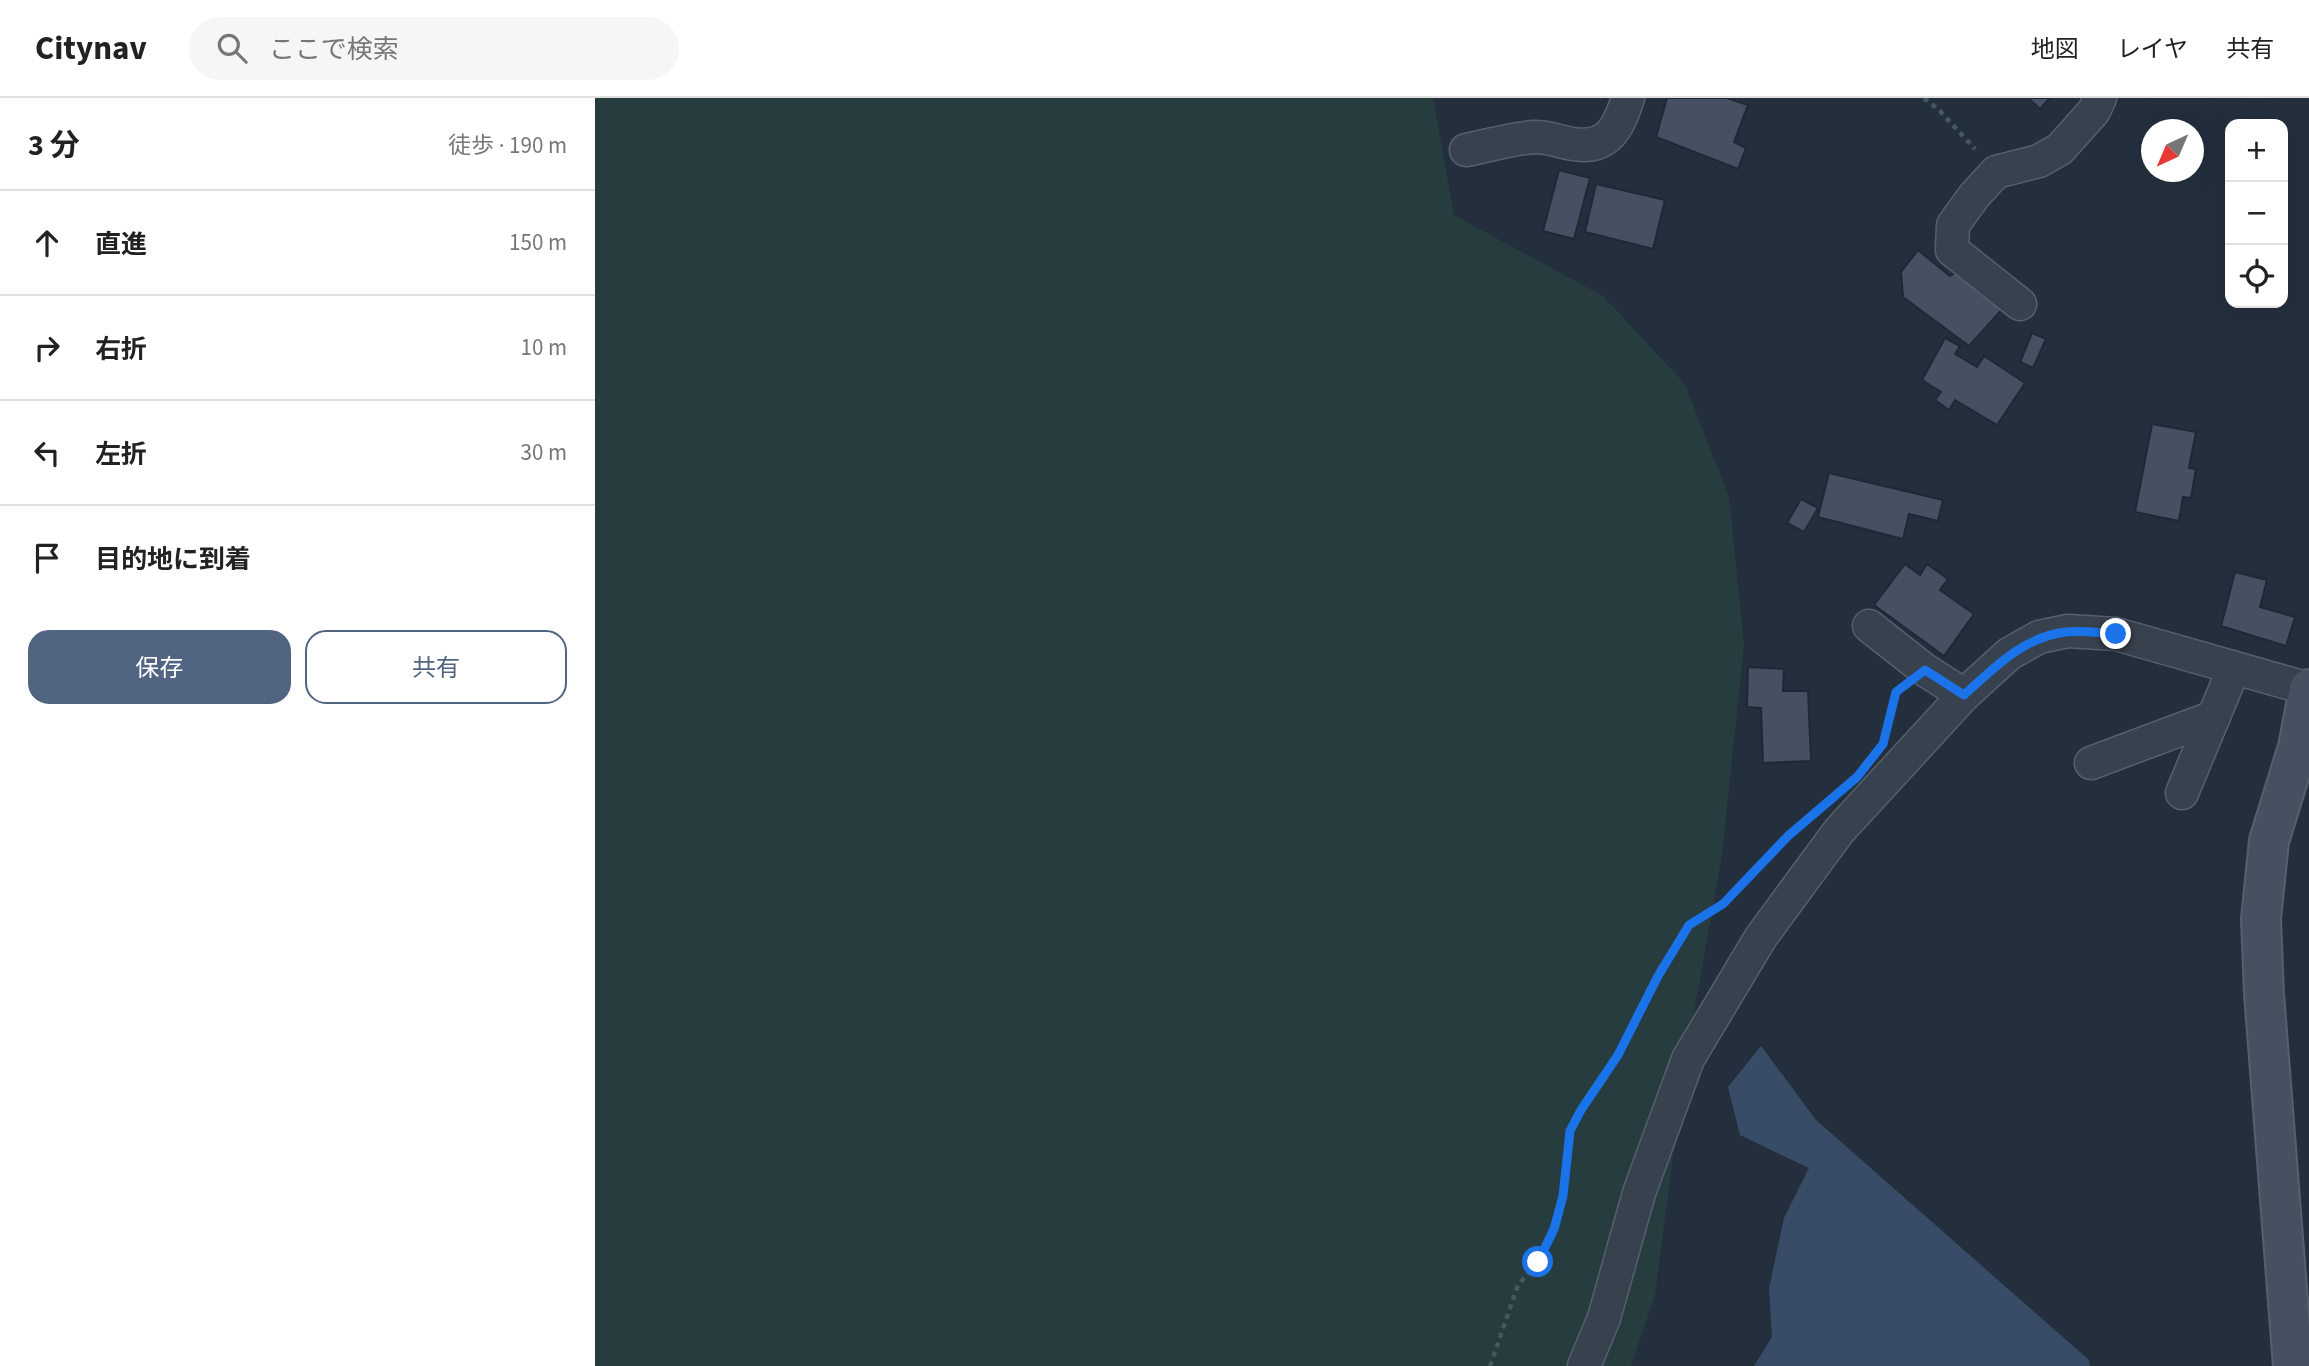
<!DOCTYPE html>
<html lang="ja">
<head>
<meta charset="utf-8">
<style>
	:root { --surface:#fff; --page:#f6f6f6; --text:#222; --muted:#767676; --line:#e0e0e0; --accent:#516482 }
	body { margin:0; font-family:"Source Sans 3","Noto Sans JP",sans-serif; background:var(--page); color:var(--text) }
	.controls { position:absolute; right:21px; top:21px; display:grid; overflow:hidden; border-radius:14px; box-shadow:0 7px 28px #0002 }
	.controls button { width:63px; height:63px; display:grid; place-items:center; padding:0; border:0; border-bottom:2px solid var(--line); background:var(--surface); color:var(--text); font:35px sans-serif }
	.compass { position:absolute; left:1546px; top:21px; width:63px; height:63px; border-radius:50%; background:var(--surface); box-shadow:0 7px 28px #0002; rotate:224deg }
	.stop { position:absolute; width:21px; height:21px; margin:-16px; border:5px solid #1a73e8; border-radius:50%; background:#fff }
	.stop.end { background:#1a73e8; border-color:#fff; box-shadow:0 2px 7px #0008 }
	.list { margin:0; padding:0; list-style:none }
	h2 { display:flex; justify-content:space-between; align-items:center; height:91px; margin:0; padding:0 28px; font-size:30px }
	h2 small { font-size:23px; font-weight:400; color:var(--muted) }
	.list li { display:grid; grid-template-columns:46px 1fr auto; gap:21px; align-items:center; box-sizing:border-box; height:105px; padding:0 28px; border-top:2px solid var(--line) }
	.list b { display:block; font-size:26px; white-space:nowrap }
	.list em { font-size:23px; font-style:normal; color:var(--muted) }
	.actions { display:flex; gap:14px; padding:21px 28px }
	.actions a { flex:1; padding:16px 0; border:2px solid var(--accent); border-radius:21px; text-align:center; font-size:24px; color:var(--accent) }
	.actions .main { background:var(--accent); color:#fff }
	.icon { flex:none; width:38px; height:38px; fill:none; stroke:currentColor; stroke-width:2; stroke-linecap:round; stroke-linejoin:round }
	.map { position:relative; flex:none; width:1714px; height:1268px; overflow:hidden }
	header { display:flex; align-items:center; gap:42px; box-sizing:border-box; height:98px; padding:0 35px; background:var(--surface); border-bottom:2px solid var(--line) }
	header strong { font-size:33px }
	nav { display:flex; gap:38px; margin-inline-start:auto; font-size:24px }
	.search { width:490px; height:63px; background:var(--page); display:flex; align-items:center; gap:18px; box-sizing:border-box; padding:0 24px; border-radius:38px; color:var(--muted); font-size:26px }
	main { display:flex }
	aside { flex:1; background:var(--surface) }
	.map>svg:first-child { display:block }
	.green { fill:#263c3f }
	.water { fill:#394c67 }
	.building { fill:#455162; stroke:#1f2835; stroke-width:2 }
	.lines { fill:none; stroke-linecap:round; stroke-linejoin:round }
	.street-casing { stroke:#565f6c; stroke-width:35 }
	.secondary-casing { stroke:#565f6c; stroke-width:42 }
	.path { stroke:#44595c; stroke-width:4.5; stroke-dasharray:5 5; stroke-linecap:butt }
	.street { stroke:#38414e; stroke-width:32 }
	.secondary { stroke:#465061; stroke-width:38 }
	.route { stroke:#1a73e8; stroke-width:9 }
</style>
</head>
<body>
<header>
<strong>Citynav</strong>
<div class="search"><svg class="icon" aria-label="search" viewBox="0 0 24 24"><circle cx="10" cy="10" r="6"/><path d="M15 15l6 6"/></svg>ここで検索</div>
<nav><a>地図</a><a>レイヤ</a><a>共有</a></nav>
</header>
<main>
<aside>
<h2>3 分<small>徒歩 · 190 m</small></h2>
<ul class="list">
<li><svg class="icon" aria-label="ahead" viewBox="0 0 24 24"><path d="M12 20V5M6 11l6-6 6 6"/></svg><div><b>直進</b></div><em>150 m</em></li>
<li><svg class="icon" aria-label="right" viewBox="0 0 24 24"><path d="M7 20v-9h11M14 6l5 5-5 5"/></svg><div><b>右折</b></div><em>10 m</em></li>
<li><svg class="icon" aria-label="left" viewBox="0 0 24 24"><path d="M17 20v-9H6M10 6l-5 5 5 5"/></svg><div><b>左折</b></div><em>30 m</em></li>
<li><svg class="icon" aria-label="arrive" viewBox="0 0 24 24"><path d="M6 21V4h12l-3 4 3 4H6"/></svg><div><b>目的地に到着</b></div></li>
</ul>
<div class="actions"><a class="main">保存</a><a>共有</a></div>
</aside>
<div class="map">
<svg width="1714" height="1268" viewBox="0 0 1714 1268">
	<rect width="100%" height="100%" fill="#242f3e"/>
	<path class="green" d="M 0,0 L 838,0 L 859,117 L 1008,198 L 1090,286 L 1134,399 L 1149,547 L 1127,757 L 1090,966 L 1060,1197 L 1036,1268 L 0,1268 Z"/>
	<path class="water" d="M 1166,948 L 1221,1022 L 1494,1262 L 1495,1268 L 1159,1268 L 1177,1239 L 1174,1190 L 1189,1120 L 1214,1070 L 1145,1037 L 1133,989 Z"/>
	<g class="building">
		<path d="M 1072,0 L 1132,0 L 1153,7 L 1139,44 L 1151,50 L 1143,71 L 1061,39 Z"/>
		<path d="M 1433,0 L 1455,0 L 1445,11 Z"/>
		<path d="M 964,72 L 995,80 L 979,141 L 948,133 Z"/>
		<path d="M 1001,86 L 1070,102 L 1058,151 L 990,134 Z"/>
		<path d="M 1323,152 L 1355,178 L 1365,172 L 1411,207 L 1374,248 L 1308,199 L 1306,174 Z"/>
		<path d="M 1437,235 L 1451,241 L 1438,270 L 1425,264 Z"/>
		<path d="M 1350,240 L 1365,248 L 1360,256 L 1382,269 L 1389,258 L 1430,285 L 1402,327 L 1360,302 L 1354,312 L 1340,302 L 1346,294 L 1327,282 Z"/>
		<path d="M 1557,326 L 1601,334 L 1594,370 L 1601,371 L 1596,400 L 1588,399 L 1584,423 L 1540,414 Z"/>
		<path d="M 1234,375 L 1348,402 L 1343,423 L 1314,416 L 1308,441 L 1223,419 Z"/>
		<path d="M 1206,401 L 1223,410 L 1209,434 L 1192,425 Z"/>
		<path d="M 1310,466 L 1325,477 L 1332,466 L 1353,481 L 1345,492 L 1379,516 L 1349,558 L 1279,507 Z"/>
		<path d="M 1640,474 L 1672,482 L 1665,509 L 1700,519 L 1691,548 L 1626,528 Z"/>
		<path d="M 1153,569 L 1189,571 L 1188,593 L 1213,593 L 1216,663 L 1168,665 L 1166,610 L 1152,609 Z"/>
	</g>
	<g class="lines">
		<defs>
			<g id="street">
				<path d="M 871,52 C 893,48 918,40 940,39 C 954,39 965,44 978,46 C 1014,52 1024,28 1033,0"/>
				<path d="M 1425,206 L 1357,152 L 1358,127 L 1379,98 L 1401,74 L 1444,63 L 1465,51 L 1499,13 L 1505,0"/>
				<path d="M 1274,528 L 1330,572 L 1369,597"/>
				<path d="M 1496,665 L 1619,619"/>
				<path d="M 1587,695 L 1639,570"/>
				<path d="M 989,1268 L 1009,1220 L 1044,1095 L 1093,961 L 1166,839 L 1244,733 L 1369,597 L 1414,556 L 1444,539 L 1473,533 L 1521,536 L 1714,591"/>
			</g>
			<path id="secondary" d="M 1698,1268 L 1669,896 L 1666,821 L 1674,743 L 1703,649 L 1714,591"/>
		</defs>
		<use href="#street" class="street-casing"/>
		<use href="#secondary" class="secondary-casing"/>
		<g class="path">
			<path d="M 1329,0 L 1344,12 L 1380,51"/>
			<path d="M 1291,633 L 1301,595 L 1305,592"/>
			<path d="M 895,1268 L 923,1187 L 943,1164 L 959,1131 L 968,1098 L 975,1033 L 986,1012 L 1023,957 L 1063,878 L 1095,827 L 1128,806 L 1205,728"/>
		</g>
		<use href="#street" class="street"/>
		<use href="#secondary" class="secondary"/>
	</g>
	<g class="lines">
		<path class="route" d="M 943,1164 L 959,1131 L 968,1098 L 975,1033 L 986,1012 L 1023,957 L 1063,878 L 1094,827 L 1128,806 L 1193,738 L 1262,679 L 1288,646 L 1301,594 L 1330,572 L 1369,597 C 1400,569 1428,539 1471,534 C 1487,532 1505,535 1521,536"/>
	</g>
</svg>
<div class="controls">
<button>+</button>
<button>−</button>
<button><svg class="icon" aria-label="locate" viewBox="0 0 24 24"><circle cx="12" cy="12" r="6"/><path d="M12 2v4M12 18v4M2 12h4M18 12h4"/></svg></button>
</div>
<svg class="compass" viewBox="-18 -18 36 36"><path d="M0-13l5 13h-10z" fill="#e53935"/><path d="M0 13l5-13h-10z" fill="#767676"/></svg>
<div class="stop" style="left:943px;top:1164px"></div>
<div class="stop end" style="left:1521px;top:536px"></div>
</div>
</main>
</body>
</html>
